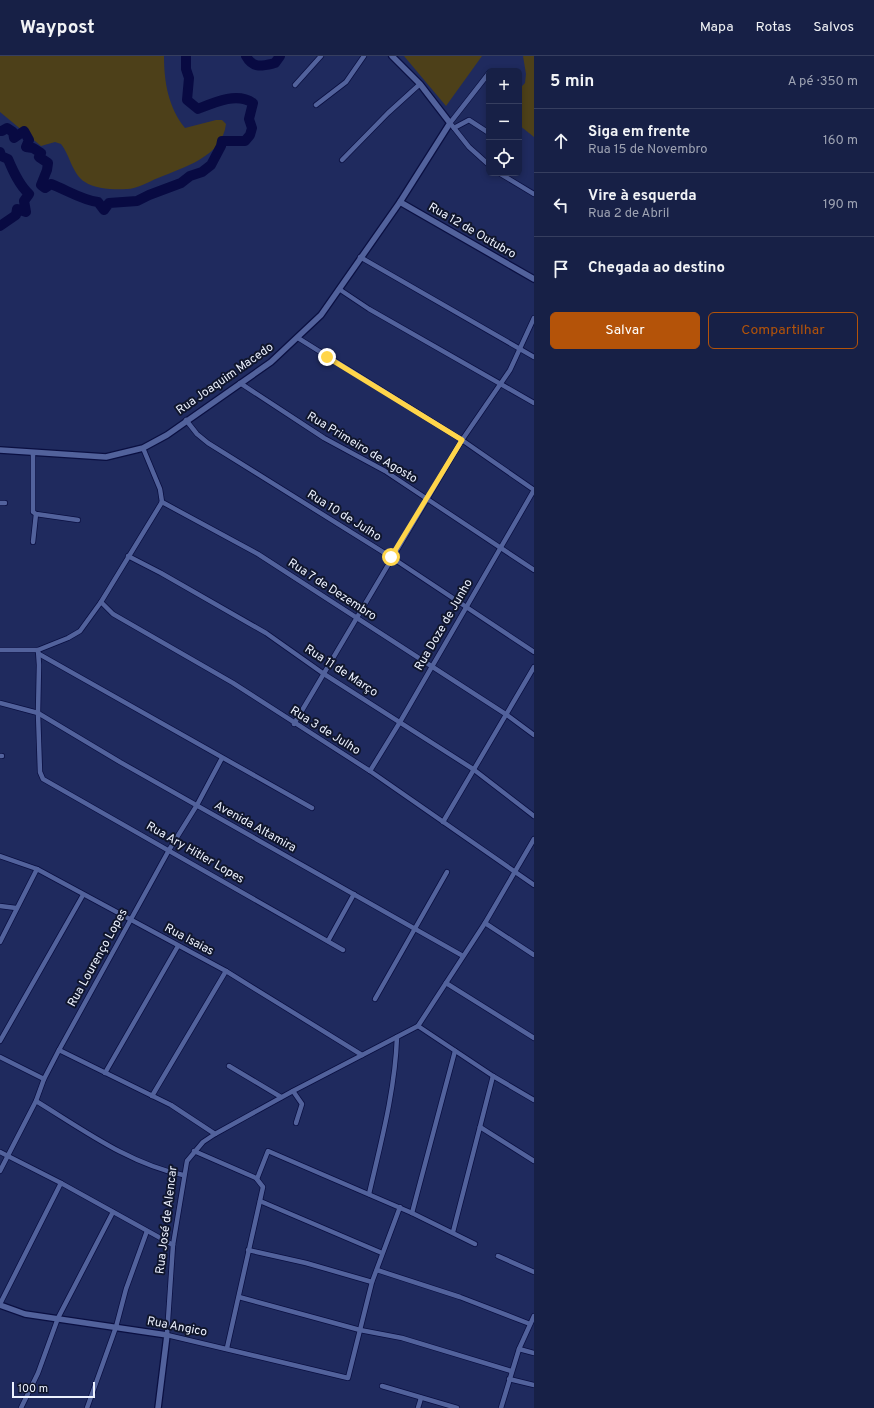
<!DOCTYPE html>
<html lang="pt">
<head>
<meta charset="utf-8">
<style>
	:root { --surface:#172046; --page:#242d51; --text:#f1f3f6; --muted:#9ea3b3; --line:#363e5f; --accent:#b45309 }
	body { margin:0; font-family:Overpass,sans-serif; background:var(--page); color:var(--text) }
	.controls { position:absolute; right:12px; top:12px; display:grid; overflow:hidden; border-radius:6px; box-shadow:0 2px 6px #0003 }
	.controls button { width:36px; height:36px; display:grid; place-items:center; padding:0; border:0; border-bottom:1px solid var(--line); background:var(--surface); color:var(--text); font:20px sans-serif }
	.scale { position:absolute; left:12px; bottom:10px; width:83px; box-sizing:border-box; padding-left:4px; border:2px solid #ecf1fe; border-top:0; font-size:11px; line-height:14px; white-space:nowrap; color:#ecf1fe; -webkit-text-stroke:3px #10162d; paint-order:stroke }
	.stop { position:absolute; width:12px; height:12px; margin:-9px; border:3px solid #ffd54a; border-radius:50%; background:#fff }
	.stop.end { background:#ffd54a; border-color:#fff; box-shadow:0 1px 4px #0008 }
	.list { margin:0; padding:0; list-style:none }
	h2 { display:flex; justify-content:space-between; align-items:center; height:52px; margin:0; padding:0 16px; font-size:17px }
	h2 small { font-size:13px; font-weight:400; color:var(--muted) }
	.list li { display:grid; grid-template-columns:26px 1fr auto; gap:12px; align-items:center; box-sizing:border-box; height:64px; padding:0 16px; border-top:1px solid var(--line) }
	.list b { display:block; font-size:15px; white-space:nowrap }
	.list p { margin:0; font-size:13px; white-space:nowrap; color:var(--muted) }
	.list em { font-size:13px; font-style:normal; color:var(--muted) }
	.actions { display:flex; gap:8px; padding:12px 16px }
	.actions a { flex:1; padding:9px 0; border:1px solid var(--accent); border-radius:6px; text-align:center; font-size:14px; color:var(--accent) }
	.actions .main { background:var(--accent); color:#fff }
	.icon { flex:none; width:22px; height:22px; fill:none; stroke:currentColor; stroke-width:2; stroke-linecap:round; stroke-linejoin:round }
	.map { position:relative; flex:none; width:534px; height:1352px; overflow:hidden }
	header { display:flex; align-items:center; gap:24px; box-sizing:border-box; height:56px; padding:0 20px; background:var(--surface); border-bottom:1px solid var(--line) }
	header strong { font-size:19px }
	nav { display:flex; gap:22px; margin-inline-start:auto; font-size:14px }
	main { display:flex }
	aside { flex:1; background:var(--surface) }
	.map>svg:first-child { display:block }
	.green { fill:#4d4019 }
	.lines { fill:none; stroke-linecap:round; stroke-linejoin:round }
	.river { stroke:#080a42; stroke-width:10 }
	.minor-casing { stroke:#0a0f41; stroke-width:6 }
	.tertiary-casing { stroke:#0a0f41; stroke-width:8 }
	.minor { stroke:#52629c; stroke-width:4.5 }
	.tertiary { stroke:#52629c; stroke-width:5.5 }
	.route { stroke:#ffd54a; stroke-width:5 }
	.labels { text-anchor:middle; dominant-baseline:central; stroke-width:4; stroke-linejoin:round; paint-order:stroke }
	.street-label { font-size:12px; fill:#ecf1fe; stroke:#10162d }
</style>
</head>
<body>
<header>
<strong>Waypost</strong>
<nav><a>Mapa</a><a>Rotas</a><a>Salvos</a></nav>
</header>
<main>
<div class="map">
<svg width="534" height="1352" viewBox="0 0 534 1352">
	<rect width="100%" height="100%" fill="#1f2a5e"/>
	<g class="green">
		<path d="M 0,0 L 164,0 C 164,25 168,51 185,72 L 216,64 L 222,64 L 226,68 C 222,101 184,111 158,122 C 148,126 137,133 127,133 C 115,134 95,133 85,126 C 72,118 70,99 61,88 L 55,86 L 41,90 L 0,56 Z"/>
		<path d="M 404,0 L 482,0 L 446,50 Z"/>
		<path d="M 523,0 L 534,0 L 534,81 L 519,69 L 519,33 L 525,27 L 526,18 Z"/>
	</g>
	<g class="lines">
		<g class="river">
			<path d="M 246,0 C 253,13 262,10 275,7 L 280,0"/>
			<path d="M 0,75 L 2,75 L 7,72 L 13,76 L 14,82 L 24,75 L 29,84 L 26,91 L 33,92 L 41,97 L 39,101 L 48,107 L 47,114 L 41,129 L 45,132 L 51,128 C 67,134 82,144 98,146 L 104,154 L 109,147 L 137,145 L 149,139 L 181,127 L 190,120 L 202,116 L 211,109 L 221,90 L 222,85 L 245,85 L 250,79 L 252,72 L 249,63 L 253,47 C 237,36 215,46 198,53 L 187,44 L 189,22 L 186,13 L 186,0"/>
			<path d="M 0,96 L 1,100 L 8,103 C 13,115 19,129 29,138 L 24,145 L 26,156 L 17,153 L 16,159 L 0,170"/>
		</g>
		<defs>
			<g id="minor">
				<path d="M 489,17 L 450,67 L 469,91 L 489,109"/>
				<path d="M 295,29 L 321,0"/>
				<path d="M 316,49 L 346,26 L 364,0"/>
				<path d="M 454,72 L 469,64 L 489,77"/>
				<path d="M 342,104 L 388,57 L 420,28"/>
				<path d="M 499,117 L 534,138"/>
				<path d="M 360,201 L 534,301"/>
				<path d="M 339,233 L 369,253 L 534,347"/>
				<path d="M 298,282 L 462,384 L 534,434"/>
				<path d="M 240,327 L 324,382 L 385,415 L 534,514"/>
				<path d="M 186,364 L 197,378 L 208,387 L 391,501 L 534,596"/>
				<path d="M 143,392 L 160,433 L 162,446"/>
				<path d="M 33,397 L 33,456 L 36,458 L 78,464"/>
				<path d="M 162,446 L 258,498 L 507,659 L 534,679"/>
				<path d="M 0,447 L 5,447"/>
				<path d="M 33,486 L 36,458"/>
				<path d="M 128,500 L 161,517 L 266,577 L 324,618 L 473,713 L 534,760"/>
				<path d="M 101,546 L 113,558 L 233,627 L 370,715 L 534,829"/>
				<path d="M 0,594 L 38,594 L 68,582 L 80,575 L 101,546 L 162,446"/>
				<path d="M 38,594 L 39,609 L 38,657 L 40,716 L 43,723 L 343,894"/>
				<path d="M 39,598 L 312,752"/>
				<path d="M 0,647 L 38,657 L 120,706 L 463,900"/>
				<path d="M 294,668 L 462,384 L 510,314 L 534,262"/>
				<path d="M 0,700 L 2,700"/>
				<path d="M 370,715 L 400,666 L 534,434"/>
				<path d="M 443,766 L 534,611"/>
				<path d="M 0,800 L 37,813 L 226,915 L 362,999"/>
				<path d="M 0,850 L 16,852"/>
				<path d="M 485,867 L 534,899"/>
				<path d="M 328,885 L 354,838"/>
				<path d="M 0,886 L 37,813"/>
				<path d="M 446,927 L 534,982"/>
				<path d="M 375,943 L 447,816"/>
				<path d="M 418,970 L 493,1020 L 534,1044"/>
				<path d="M 0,985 L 83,839"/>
				<path d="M 59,994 L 171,1049 L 215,1078"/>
				<path d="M 0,1001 L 44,1023"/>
				<path d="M 229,1010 L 281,1041"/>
				<path d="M 105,1017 L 178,890"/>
				<path d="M 293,1035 L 302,1048 L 296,1067"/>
				<path d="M 152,1040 L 226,915"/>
				<path d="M 36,1045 C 82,1073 129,1108 183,1119"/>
				<path d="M 480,1071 L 534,1105"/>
				<path d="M 194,1095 L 256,1122 L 263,1131 L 227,1292"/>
				<path d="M 0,1096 L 61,1127 L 173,1189"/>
				<path d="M 0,1115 L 36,1045 L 44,1023 L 59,994 L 169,794 L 197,749 L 222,702"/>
				<path d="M 257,1123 L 268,1095 L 412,1157 L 475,1188"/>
				<path d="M 369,1138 C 381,1086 395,1035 397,981"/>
				<path d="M 260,1145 L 382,1197"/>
				<path d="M 400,1151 L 372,1226 L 348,1322 L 167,1279 L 173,1189 L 187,1105 L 203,1086 L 215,1078 L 293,1035 L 418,970 L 485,867 L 534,783"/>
				<path d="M 412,1157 L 455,995"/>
				<path d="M 453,1176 L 493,1020"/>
				<path d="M 248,1194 L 306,1207 L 372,1226"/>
				<path d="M 498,1200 L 534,1216"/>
				<path d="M 377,1214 L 460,1241 L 530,1268"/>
				<path d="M 239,1241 L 360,1274 L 402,1282 L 511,1315"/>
				<path d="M 0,1248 L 61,1127"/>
				<path d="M 519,1293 L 534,1297"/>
				<path d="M 509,1323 L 534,1329"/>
				<path d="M 382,1330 L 457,1352"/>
				<path d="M 21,1352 L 38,1317 L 58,1262 L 113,1156"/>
				<path d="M 87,1352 L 116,1271 L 126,1233 L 147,1175"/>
				<path d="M 418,1352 L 421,1342"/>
				<path d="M 501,1352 L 519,1293 L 534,1260"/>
			</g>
			<g id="tertiary">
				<path d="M 400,146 L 534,223"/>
				<path d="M 0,394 L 106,401 L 143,392 L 167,379 L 271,306 L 321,259 L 400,146 L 450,67 L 420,28 L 392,0"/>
				<path d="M 0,1249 L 25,1258 L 167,1279 L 158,1352"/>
			</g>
		</defs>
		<use href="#minor" class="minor-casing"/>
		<use href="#tertiary" class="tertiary-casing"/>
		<use href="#minor" class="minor"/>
		<use href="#tertiary" class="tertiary"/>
	</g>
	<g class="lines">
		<path class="route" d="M 327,301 L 462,384 L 391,501"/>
	</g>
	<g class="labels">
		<g class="street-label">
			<text transform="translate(472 175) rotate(30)">Rua 12 de Outubro</text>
			<text transform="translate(225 323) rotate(-35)">Rua Joaquim Macedo</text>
			<text transform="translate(362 392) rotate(31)">Rua Primeiro de Agosto</text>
			<text transform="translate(344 460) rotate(32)">Rua 10 de Julho</text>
			<text transform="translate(332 534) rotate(33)">Rua 7 de Dezembro</text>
			<text transform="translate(444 569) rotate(-60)">Rua Doze de Junho</text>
			<text transform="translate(341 615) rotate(33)">Rua 11 de Março</text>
			<text transform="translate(325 675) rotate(32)">Rua 3 de Julho</text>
			<text transform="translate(255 771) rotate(29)">Avenida Altamira</text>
			<text transform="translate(195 797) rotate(30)">Rua Ary Hitler Lopes</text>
			<text transform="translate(189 884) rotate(28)">Rua Isaias</text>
			<text transform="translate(98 902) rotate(-61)">Rua Lourenço Lopes</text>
			<text transform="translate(167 1164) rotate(-83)">Rua José de Alencar</text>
			<text transform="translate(177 1271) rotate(11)">Rua Angico</text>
		</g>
	</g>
</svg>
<div class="controls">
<button>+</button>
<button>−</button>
<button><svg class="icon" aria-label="locate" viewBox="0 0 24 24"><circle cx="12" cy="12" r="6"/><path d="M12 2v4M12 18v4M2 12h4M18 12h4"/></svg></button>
</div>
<div class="scale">100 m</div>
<div class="stop" style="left:391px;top:501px"></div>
<div class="stop end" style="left:327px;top:301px"></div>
</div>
<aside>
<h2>5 min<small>A pé · 350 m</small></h2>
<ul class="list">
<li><svg class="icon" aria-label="ahead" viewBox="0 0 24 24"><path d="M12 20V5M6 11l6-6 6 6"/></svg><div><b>Siga em frente</b><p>Rua 15 de Novembro</p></div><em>160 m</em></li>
<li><svg class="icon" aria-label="left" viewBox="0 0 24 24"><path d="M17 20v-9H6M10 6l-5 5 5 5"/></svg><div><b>Vire à esquerda</b><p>Rua 2 de Abril</p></div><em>190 m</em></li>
<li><svg class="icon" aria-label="arrive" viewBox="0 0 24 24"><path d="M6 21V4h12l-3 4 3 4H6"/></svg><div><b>Chegada ao destino</b></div></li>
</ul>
<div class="actions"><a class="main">Salvar</a><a>Compartilhar</a></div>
</aside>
</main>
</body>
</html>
